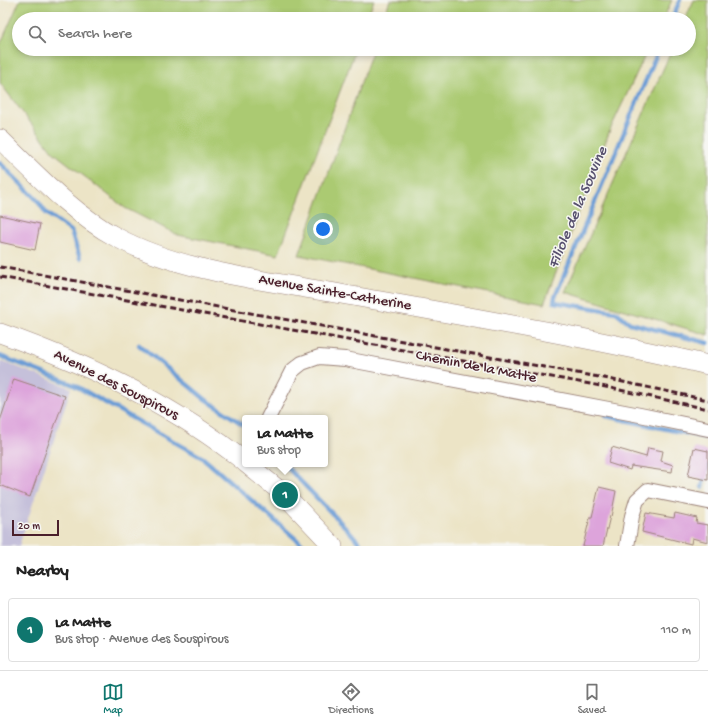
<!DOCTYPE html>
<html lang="en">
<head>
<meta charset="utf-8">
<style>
	:root { --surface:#fff; --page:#f6f6f6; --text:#222; --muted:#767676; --line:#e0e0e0; --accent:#0f766e }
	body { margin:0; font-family:"Gochi Hand",sans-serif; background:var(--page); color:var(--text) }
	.scale { position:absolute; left:12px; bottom:10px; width:47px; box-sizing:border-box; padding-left:4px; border:2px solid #4a1f2b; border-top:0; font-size:11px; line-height:14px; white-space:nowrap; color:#4a1f2b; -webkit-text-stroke:3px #f6f6f2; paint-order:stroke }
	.you { position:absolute; left:323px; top:229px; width:14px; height:14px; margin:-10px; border:3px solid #fff; border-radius:50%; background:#1a73e8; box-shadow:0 0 0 6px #1a73e833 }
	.badge { display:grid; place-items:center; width:26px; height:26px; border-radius:50%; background:var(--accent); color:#fff; font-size:13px; font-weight:700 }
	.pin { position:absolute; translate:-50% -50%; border:2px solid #fff; box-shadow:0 1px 4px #0006 }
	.popup { position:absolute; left:242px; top:415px; width:86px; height:52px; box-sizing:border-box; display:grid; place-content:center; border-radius:4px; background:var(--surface); filter:drop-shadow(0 1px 3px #0005); font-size:13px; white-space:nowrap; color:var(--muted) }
	.popup b { font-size:15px; color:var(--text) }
	.popup::after { content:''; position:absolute; left:50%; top:100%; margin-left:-8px; border:8px solid transparent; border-top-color:var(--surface) }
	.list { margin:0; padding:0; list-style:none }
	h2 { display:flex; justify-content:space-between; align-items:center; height:52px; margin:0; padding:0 16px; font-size:17px }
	h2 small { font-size:13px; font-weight:400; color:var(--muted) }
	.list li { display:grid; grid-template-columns:26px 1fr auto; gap:12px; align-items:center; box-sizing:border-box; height:64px; margin:0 8px 8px; padding:0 8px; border:1px solid var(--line); border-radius:4px }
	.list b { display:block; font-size:15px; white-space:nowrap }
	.list p { margin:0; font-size:13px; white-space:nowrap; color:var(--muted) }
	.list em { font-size:13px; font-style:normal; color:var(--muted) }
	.icon { flex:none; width:22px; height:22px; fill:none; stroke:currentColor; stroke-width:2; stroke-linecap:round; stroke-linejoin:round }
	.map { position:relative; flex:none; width:708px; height:546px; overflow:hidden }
	.search { position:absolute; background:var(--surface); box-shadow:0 2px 6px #0003; left:12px; right:12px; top:12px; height:44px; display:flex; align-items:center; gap:10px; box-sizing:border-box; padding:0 14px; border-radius:22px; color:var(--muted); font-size:15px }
	.sheet { height:124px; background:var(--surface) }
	nav { display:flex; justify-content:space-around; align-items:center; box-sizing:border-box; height:56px; border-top:1px solid var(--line); background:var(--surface); font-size:11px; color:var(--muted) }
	nav a { display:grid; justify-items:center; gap:2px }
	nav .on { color:var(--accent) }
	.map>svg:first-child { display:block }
	.industrial { fill:#c5c0da }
	.green { fill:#abca72; stroke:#7a744e }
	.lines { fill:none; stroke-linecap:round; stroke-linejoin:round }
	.stream { stroke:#6c9dd6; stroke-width:4.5 }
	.building { fill:#dda4db }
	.street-casing { stroke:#9b8278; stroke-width:16 }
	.secondary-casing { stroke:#9b8278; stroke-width:20 }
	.street { stroke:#fff; stroke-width:14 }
	.secondary { stroke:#fff; stroke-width:19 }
	.rail { stroke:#4a1f2b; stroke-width:3; stroke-dasharray:6 3; stroke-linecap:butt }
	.labels { text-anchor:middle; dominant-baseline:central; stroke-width:3; stroke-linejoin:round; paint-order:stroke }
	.street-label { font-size:15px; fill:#4a1f2b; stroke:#f6f6f2 }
	.water-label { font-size:16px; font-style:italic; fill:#58516f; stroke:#f6f6f2 }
</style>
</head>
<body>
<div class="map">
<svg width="708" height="546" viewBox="0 0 708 546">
	<rect width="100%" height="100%" fill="#f6f6f2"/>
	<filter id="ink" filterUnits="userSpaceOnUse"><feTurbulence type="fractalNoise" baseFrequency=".025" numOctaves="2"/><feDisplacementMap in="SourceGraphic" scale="8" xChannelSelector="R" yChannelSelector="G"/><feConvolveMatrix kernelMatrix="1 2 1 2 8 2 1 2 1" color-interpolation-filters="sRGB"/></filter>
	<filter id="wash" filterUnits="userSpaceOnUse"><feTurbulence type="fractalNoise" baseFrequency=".012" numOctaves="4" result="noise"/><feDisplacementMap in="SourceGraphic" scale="16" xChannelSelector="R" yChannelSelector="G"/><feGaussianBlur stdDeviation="0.9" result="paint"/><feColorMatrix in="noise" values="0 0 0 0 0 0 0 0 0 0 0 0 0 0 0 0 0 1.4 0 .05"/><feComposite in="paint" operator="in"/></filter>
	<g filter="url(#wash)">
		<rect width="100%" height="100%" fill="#ece4c6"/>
		<path class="industrial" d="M 0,361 L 15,366 L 71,388 L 19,546 L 0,546 Z"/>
		<g class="green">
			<path d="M 20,0 L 374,0 L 367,19 L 19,19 L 19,49 L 356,49 L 278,255 L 178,235 L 125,208 L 53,152 L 0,83 L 0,45 Z"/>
			<path d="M 390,0 L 672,0 L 663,19 L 383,19 Z"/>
			<path d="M 694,0 L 708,0 L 708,335 L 565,292 L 672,49 L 689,49 L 689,19 L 685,19 Z"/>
			<path d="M 373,49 L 648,49 L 610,130 L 544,304 L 299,255 Z"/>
		</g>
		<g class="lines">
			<g class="stream">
				<path d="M 672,19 L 680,0"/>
				<path d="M 659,49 L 555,297 L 554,302 L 616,312 L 630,323 L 708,343"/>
				<path d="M 0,163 L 37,200 L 46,213 L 71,231 L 80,258"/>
				<path d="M 139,345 L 205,399 L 245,426"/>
				<path d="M 0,356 L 74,385 L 203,458 L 304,546"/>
				<path d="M 606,416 L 708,438"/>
				<path d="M 284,464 L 351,533 L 362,546"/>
				<path d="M 702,487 L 708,465"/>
			</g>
		</g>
		<g id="blocks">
			<g class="building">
				<path d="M 0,215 L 40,224 L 35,250 L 0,242 Z"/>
				<path d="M 14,379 L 65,396 L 30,497 L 0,485 L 0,421 Z"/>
				<path d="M 612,447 L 646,457 L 648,448 L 663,451 L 661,461 L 673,465 L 672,472 L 631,466 L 630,470 L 608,463 Z"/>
				<path d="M 694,448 L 708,451 L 708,480 L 688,476 Z"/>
				<path d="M 599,487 L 616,491 L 611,517 L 610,516 L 603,546 L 583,546 L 590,517 L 592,517 Z"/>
				<path d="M 646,513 L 674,518 L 675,513 L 697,518 L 696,523 L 708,525 L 708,542 L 692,538 L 691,544 L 642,532 Z"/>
			</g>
		</g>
	</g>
	<g filter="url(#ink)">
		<use href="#blocks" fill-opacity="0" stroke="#9b8278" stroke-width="1"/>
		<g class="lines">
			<defs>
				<g id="street">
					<path d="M 268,418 L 292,371 L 302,363 L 319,357 L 345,359 L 640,415 L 708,429"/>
					<path d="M 627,546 L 632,516 L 637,500 L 648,490 L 708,502"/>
				</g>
				<g id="secondary">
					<path d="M 0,139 C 35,173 73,214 116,237 C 180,272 270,281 341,294 C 464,316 587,337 708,365"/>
					<path d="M 0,333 C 85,363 175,406 245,462"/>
					<path d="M 247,464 L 285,495 L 333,546"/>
				</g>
			</defs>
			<use href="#street" class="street-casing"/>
			<use href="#secondary" class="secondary-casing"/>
			<use href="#street" class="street"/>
			<use href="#secondary" class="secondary"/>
			<g class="rail">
				<path d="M 0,267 L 604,378 L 708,400"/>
				<path d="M 0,277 L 601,386 L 708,409"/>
			</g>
		</g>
	</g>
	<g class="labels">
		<g class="street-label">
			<text transform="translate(335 293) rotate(10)">Avenue Sainte-Catherine</text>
			<text transform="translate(476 367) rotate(11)">Chemin de la Matte</text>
			<text transform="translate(116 385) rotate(27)">Avenue des Souspirous</text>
		</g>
		<g class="water-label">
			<text transform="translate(579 208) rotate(-67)">Filiole de la Souvine</text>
		</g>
	</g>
</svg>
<div class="scale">20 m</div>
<div class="you"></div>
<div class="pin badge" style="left:285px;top:495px">1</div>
<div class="popup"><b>La Matte</b>Bus stop</div>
<div class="search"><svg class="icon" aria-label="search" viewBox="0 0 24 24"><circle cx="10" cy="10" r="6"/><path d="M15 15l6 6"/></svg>Search here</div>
</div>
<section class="sheet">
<h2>Nearby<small></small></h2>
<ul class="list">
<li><span class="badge">1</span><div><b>La Matte</b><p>Bus stop · Avenue des Souspirous</p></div><em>110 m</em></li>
</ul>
</section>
<nav>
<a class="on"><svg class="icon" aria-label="map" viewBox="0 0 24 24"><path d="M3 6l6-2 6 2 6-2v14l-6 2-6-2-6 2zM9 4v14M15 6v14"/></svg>Map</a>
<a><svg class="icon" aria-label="directions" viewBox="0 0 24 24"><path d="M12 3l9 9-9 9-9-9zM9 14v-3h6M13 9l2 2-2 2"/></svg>Directions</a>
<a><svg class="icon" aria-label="saved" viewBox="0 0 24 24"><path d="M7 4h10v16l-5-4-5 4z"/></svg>Saved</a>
</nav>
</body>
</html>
